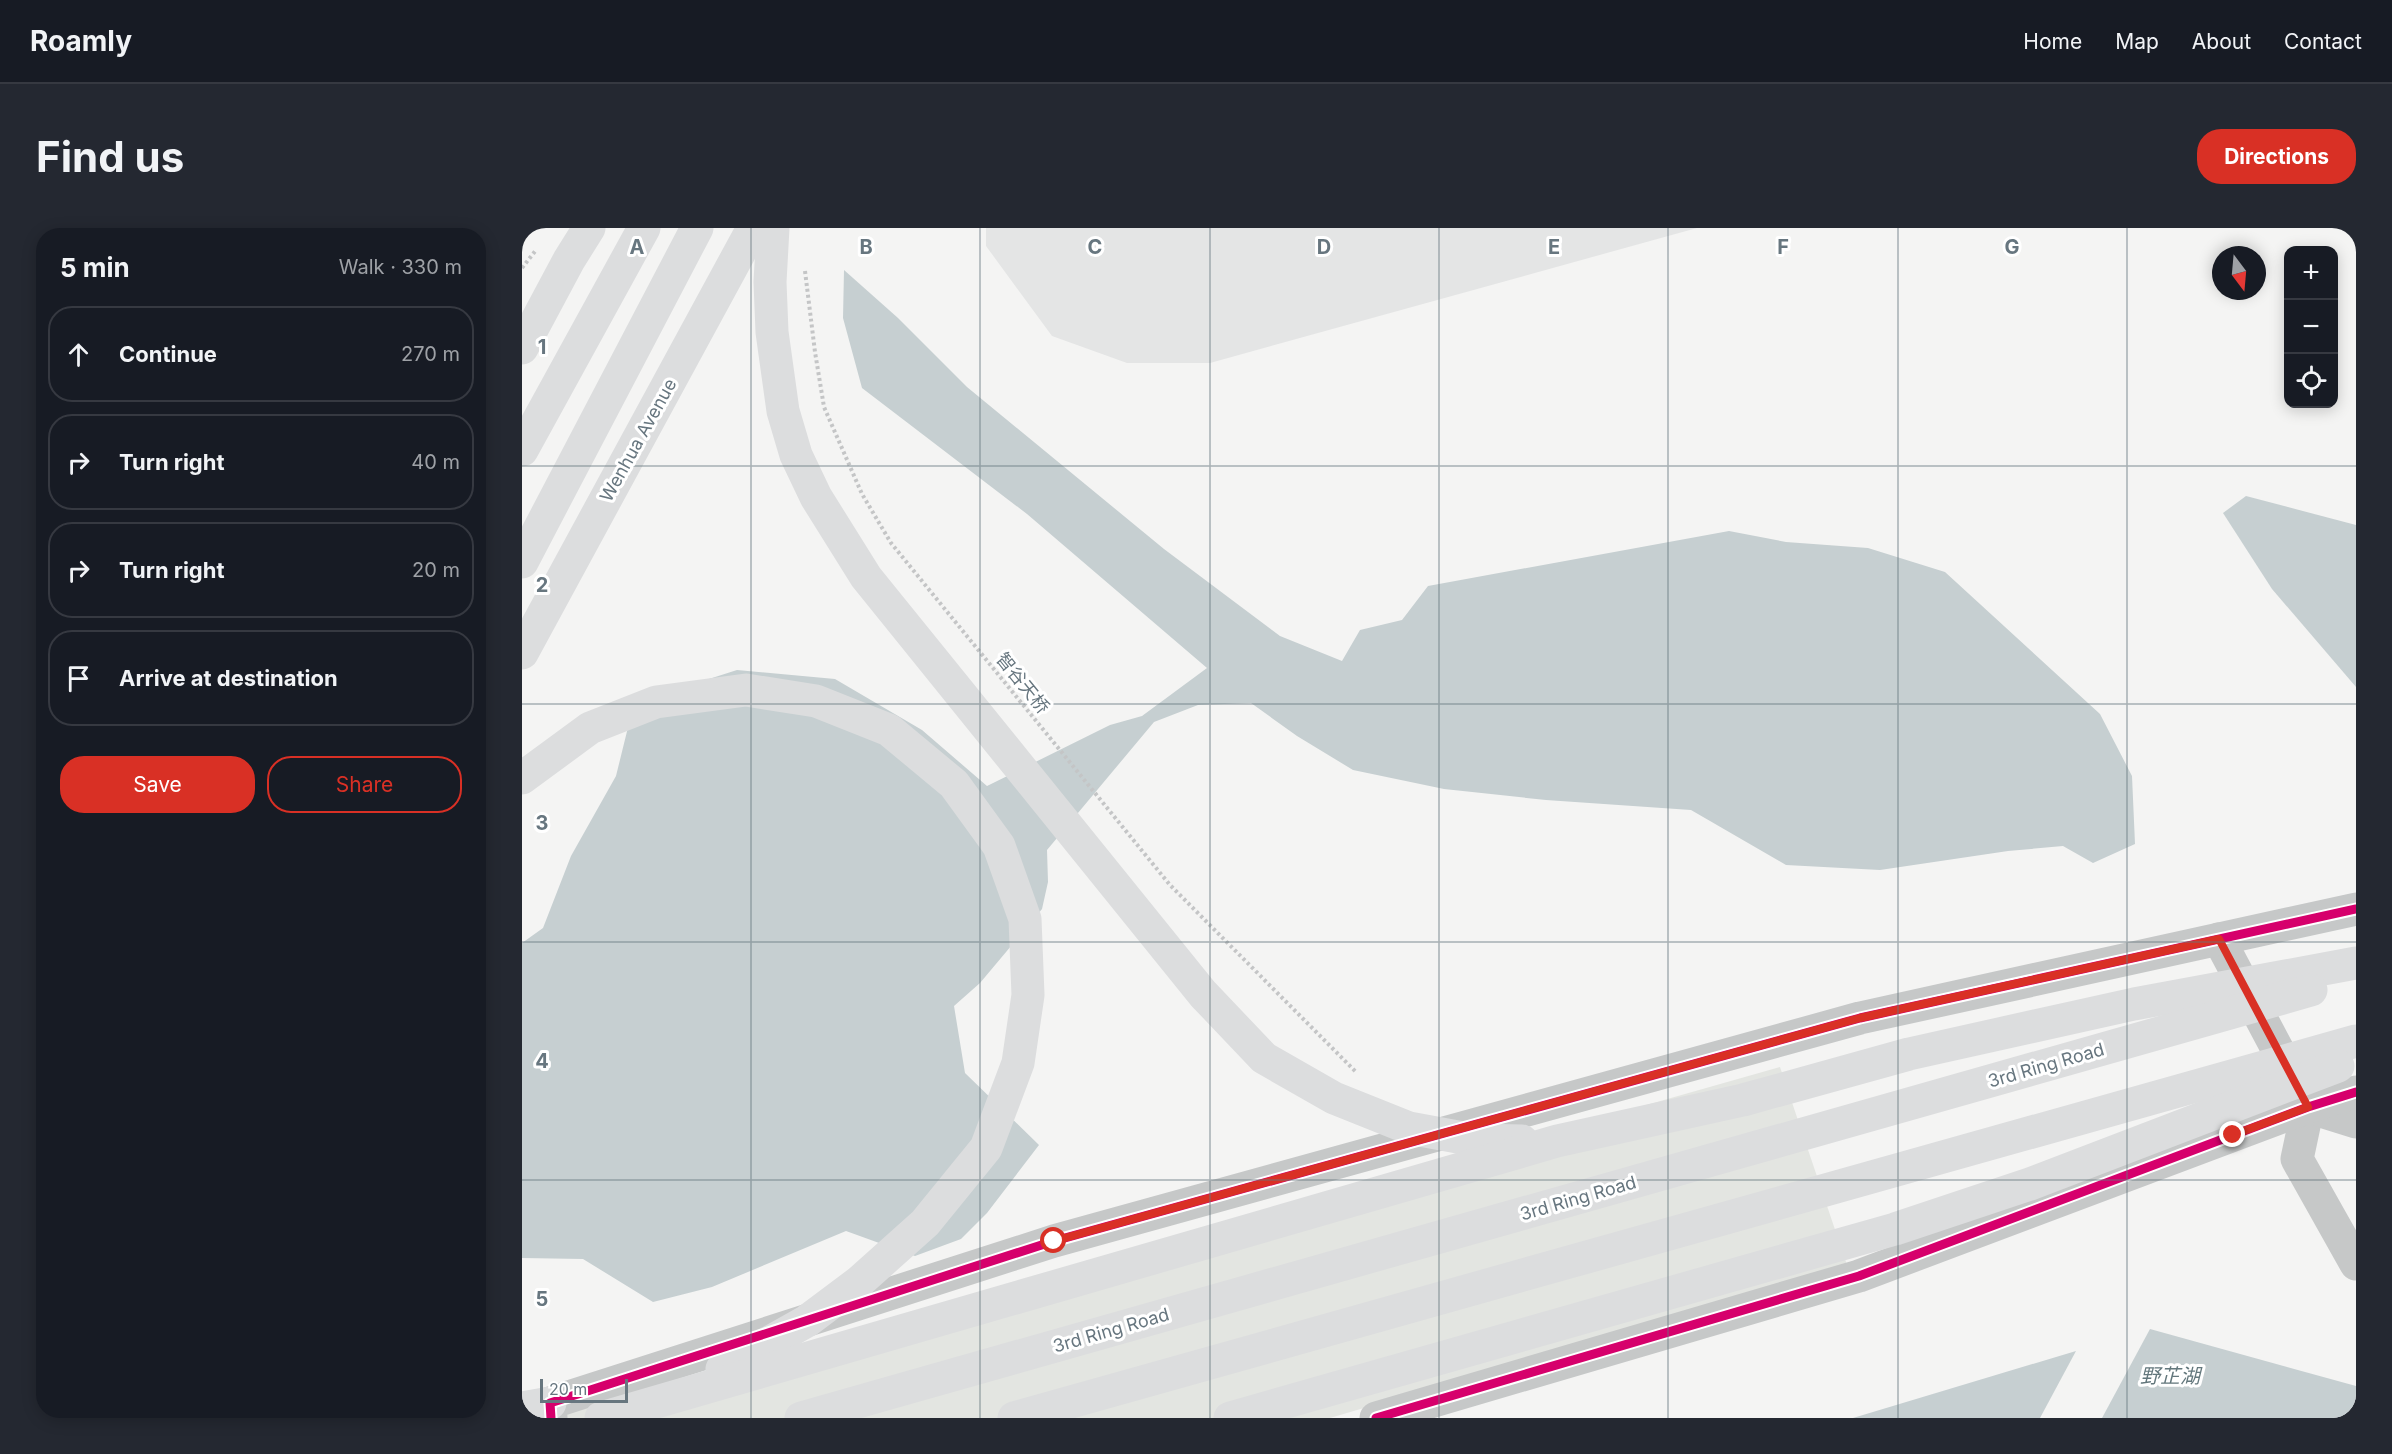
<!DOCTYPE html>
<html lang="en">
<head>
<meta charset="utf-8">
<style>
	:root { --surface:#171b24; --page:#242831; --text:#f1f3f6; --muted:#9ea1a6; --line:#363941; --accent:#d93025 }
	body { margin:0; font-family:Inter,"Noto Sans SC",sans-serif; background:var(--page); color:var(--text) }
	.controls { position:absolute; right:18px; top:18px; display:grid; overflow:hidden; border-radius:12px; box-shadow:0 3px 15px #0003 }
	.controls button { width:54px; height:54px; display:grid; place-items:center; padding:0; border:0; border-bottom:2px solid var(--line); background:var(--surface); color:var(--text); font:30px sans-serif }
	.compass { position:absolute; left:1690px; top:18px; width:54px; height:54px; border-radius:50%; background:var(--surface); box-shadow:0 3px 15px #0003; rotate:164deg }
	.scale { position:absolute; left:18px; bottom:15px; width:88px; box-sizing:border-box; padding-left:6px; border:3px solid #67767f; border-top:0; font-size:16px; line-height:21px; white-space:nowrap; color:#67767f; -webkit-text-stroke:4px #fff; paint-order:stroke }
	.stop { position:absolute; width:18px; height:18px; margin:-14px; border:4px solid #d93025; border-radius:50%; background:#fff }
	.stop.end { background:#d93025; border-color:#fff; box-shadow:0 2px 6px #0008 }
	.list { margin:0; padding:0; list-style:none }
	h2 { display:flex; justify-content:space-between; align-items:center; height:78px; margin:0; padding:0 24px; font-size:26px }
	h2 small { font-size:20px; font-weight:400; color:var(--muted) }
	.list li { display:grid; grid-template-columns:39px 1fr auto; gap:18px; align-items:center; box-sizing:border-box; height:96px; margin:0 12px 12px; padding:0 12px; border:2px solid var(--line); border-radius:24px }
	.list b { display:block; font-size:22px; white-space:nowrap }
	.list em { font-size:20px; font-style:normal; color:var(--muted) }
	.actions { display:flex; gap:12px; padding:18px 24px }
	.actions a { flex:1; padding:14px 0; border:2px solid var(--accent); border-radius:24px; text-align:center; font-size:21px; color:var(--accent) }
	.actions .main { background:var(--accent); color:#fff }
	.icon { flex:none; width:33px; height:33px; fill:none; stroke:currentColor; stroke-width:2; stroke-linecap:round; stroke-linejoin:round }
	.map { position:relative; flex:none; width:1834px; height:1190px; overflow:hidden; border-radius:24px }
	header { display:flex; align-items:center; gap:36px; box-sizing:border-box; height:84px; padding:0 30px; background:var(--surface); border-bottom:2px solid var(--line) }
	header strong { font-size:28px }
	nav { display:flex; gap:33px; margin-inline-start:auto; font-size:21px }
	.intro { display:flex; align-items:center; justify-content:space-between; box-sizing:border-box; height:144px; padding:0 36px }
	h1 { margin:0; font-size:42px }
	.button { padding:15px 27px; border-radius:24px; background:var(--accent); color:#fff; font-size:21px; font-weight:700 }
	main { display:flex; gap:36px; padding:0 36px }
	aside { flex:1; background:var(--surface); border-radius:24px; box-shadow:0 3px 15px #0003 }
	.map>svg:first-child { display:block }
	.built { fill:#e4e5e5 }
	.green { fill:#e3e5e1 }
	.water { fill:#c6cfd1 }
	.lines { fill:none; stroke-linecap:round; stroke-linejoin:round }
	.path { stroke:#c4c5c6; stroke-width:4; stroke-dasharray:3 3; stroke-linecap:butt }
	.street { stroke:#c6c8c8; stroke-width:33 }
	.primary { stroke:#dcddde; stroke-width:33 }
	.highway { stroke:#dcddde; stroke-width:33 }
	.cycleway-casing { stroke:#fff; stroke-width:13 }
	.cycleway { stroke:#d6006c; stroke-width:9 }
	.route { stroke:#d93025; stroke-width:8 }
	.grid { fill:none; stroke:#67767f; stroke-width:1.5; stroke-opacity:0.55 }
	.labels { text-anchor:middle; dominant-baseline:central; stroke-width:6; stroke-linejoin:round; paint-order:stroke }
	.street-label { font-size:18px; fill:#67767f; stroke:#fff }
	.water-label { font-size:20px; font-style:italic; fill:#63777c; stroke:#fff }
	.grid-label { font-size:20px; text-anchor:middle; font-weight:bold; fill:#67767f; stroke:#fff; stroke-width:6; stroke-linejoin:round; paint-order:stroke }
</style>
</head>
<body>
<header>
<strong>Roamly</strong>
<nav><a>Home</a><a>Map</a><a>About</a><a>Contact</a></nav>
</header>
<div class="intro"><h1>Find us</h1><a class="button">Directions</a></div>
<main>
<aside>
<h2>5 min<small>Walk · 330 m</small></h2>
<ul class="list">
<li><svg class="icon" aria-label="ahead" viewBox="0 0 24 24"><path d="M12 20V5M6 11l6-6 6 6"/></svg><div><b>Continue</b></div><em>270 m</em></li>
<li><svg class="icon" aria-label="right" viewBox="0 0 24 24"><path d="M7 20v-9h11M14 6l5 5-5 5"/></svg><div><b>Turn right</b></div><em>40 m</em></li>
<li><svg class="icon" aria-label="right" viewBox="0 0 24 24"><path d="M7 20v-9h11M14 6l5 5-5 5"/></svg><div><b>Turn right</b></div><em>20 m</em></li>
<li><svg class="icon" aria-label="arrive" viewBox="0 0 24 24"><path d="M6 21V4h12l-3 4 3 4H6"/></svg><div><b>Arrive at destination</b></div></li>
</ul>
<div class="actions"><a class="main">Save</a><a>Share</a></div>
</aside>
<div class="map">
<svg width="1834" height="1190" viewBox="0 0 1834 1190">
	<rect width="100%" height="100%" fill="#f4f4f3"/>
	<path class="built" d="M 464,0 L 1175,0 L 688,135 L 605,135 L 530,108 L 464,18 Z"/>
	<path class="green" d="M 1258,839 L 1325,1037 L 808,1190 L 21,1190 Z"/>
	<g class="water">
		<path d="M 322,42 L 376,90 L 445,159 L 642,321 L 758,408 L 820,433 L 838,402 L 880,392 L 906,358 L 1207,303 L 1264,314 L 1346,320 L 1423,344 L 1578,486 L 1610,548 L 1613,616 L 1571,635 L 1541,618 L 1486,623 L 1358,642 L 1264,637 L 1169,582 L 1024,572 L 922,561 L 831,542 L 775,508 L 729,475 L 676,477 L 632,494 L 525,622 L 526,654 L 520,681 L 458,755 L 432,778 L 443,845 L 517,917 L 465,985 L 439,1011 L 393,1028 L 324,1003 L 190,1059 L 131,1074 L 61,1031 L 0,1030 L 0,715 L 21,700 L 49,628 L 94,548 L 112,475 L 215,442 L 313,451 L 400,502 L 465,558 L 588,497 L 620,488 L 685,440 L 505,286 L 340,160 L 321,90 Z"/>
		<path d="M 1724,268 L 1834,297 L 1834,459 L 1750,361 L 1701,285 Z"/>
		<path d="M 1628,1101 L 1834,1158 L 1834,1190 L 1580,1190 Z"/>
		<path d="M 1554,1123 L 1518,1190 L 1331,1190 Z"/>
	</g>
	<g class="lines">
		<g class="path">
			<path d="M 0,40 L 14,22"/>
			<path d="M 283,43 L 293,124 L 302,179 L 340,266 L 369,315 L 648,657 L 834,844"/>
		</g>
		<g class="street">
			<path d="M 1697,711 L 1786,879 L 1775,931 L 1834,1036"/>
			<path d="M 1786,879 L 1834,894"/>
			<path d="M 29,1190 L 28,1175 L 532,1013 L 1338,790 L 1834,681"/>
			<path d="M 854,1190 L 1337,1048 L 1786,879 L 1834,864"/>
		</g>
		<g class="primary">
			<path d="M 0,120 L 47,32 L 67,0"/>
			<path d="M 0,222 L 122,0"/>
			<path d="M 0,334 L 175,0"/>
			<path d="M 0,425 L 231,0"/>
		</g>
		<g class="highway">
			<path d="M 251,0 L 248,54 L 250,104 L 261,183 L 274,227 L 294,269 L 344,349 L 681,766 L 742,830 L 812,870 L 887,900 L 952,912 L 1000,913"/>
			<path d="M 0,550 L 68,500 L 134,474 L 224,462 L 294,473 L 367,502 L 432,556 L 477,618 L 503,691 L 506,767 L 496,835 L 464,920 L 403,995 L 337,1054 L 285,1093 L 200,1141"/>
			<path d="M 0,1180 L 28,1175"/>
			<path d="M 79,1190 L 1035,913 L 1221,872 L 1387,826 L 1612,776 L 1834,735"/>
			<path d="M 279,1190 L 1789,762"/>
			<path d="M 492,1190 L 1834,813"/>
			<path d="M 708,1190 L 1373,1001 L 1508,956 L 1816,838"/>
		</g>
		<defs>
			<g id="cycleway">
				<path d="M 29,1190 L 28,1175 L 532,1013 L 1338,790 L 1834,681"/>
				<path d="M 854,1190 L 1337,1048 L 1786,879 L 1834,864"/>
			</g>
		</defs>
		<use href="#cycleway" class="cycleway-casing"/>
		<use href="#cycleway" class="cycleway"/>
	</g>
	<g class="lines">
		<path class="route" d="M 532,1013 L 1338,790 L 1697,711 L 1786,879 L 1711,907"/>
	</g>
	<path class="grid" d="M 229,0 L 229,1190M 458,0 L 458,1190M 688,0 L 688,1190M 917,0 L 917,1190M 1146,0 L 1146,1190M 1376,0 L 1376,1190M 1605,0 L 1605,1190M 0,238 L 1834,238M 0,476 L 1834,476M 0,714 L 1834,714M 0,952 L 1834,952"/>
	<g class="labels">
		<g class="street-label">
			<text transform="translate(116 212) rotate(-61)">Wenhua Avenue</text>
			<text transform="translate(501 455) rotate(51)">智谷天桥</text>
			<text transform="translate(1524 837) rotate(-16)">3rd Ring Road</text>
			<text transform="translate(1056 970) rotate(-16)">3rd Ring Road</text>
			<text transform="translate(589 1102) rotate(-16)">3rd Ring Road</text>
		</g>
		<g class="water-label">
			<text x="1648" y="1148">野芷湖</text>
		</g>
	</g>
	<g class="grid-label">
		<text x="115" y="26">A</text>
		<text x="344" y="26">B</text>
		<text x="573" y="26">C</text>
		<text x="802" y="26">D</text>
		<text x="1032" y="26">E</text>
		<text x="1261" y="26">F</text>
		<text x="1490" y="26">G</text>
		<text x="20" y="126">1</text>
		<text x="20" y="364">2</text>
		<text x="20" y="602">3</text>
		<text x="20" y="840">4</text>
		<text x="20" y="1078">5</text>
	</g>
</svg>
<div class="controls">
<button>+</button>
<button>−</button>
<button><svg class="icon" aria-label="locate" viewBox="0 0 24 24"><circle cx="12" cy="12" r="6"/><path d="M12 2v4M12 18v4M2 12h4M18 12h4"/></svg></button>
</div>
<svg class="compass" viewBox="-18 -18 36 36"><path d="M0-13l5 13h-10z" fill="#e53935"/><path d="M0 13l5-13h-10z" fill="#9ea1a6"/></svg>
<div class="scale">20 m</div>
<div class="stop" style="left:532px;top:1013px"></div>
<div class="stop end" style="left:1711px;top:907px"></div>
</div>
</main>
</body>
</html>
